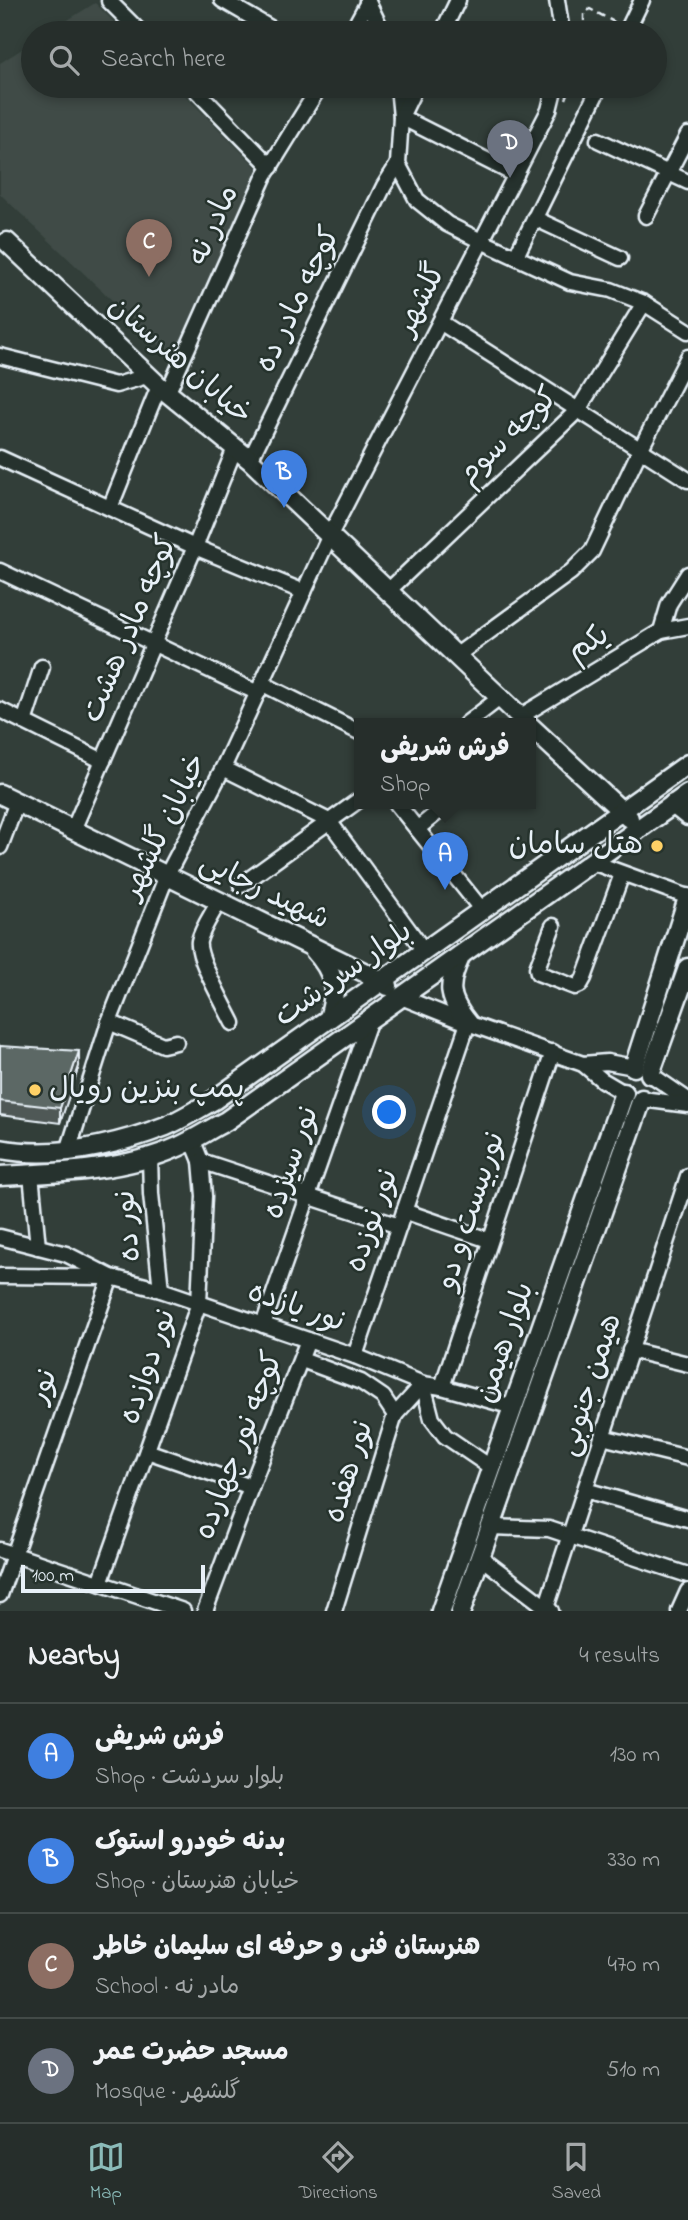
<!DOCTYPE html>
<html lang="en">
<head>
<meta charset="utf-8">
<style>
	:root { --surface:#262e2b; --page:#323a37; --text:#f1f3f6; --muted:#a4a8a9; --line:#424a47; --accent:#8bbbb9 }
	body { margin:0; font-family:"Indie Flower","Playpen Sans Arabic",sans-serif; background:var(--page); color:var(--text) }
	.scale { position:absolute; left:21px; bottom:18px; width:184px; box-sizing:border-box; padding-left:7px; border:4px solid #e8f1f8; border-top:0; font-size:19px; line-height:24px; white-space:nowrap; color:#e8f1f8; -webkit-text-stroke:5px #26332d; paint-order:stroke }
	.you { position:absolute; left:390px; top:1113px; width:24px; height:24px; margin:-18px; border:5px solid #fff; border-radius:50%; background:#1a73e8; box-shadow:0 0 0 10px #1a73e833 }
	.badge { display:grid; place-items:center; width:46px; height:46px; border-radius:50%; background:var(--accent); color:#fff; font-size:23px; font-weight:700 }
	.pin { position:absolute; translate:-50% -58px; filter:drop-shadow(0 2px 4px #0008) }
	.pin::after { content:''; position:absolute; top:37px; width:24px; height:21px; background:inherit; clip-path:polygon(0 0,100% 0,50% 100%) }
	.popup { position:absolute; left:354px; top:718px; width:182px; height:91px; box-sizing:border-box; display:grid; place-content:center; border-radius:0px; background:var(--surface); filter:drop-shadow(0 2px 5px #0005); font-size:23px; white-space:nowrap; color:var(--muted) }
	.popup b { font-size:26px; color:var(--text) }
	.popup::after { content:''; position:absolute; left:50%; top:100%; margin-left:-14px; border:14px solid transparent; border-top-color:var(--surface) }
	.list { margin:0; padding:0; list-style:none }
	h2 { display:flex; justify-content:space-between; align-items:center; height:91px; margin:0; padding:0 28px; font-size:30px }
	h2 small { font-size:23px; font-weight:400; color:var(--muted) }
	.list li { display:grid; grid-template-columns:46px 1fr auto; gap:21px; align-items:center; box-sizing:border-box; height:105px; padding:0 28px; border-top:2px solid var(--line) }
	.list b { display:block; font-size:26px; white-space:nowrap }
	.list p { margin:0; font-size:23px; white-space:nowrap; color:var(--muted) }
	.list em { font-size:23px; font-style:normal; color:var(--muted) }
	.icon { flex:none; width:38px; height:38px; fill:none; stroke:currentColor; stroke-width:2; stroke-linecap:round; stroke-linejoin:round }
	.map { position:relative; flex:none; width:688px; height:1611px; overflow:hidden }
	.search { position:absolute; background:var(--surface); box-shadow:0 4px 10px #0003; left:21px; right:21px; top:21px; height:77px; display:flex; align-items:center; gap:18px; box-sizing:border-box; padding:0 24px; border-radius:38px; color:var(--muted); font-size:26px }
	.sheet { height:511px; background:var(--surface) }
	nav { display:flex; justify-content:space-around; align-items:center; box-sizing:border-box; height:98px; border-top:2px solid var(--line); background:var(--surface); font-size:19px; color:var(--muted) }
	nav a { display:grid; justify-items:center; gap:4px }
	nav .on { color:var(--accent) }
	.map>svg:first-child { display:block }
	.built { fill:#3f4b46 }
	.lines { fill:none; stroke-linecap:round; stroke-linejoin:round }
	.minor-casing { stroke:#e8f1f8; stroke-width:19 }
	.major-casing { stroke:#e8f1f8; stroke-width:23 }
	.path { stroke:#e8f1f8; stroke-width:2.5; stroke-dasharray:7 5; stroke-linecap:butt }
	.minor { stroke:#26332d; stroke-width:14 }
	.major { stroke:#26332d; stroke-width:18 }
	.wall { fill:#4f5957; stroke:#e8f1f8; stroke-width:2 }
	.shaded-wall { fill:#404947; stroke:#e8f1f8; stroke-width:2 }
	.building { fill:#5c6865; stroke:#e8f1f8; stroke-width:2 }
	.poi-dot { fill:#ffd166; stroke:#26332d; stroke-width:2.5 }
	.labels { text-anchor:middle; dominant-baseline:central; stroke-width:5; stroke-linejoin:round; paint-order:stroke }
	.street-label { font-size:30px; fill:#e8f1f8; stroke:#26332d }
	.poi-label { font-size:30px; fill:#e8f1f8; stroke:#26332d; text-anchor:end }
</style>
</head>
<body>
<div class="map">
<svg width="688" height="1611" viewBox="0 0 688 1611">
	<rect width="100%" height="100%" fill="#323e39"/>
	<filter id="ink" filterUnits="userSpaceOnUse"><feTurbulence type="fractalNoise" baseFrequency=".0143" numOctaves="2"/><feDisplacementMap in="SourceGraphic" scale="14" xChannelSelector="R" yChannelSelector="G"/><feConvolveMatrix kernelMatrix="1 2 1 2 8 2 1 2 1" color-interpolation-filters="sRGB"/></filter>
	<g filter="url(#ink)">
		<g class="built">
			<path d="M 95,3 L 125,33 L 47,33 Z"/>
			<path d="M 33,42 L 33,86 L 176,86 L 260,171 L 174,359 L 0,194 L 0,63 Z"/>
		</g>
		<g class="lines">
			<defs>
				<g id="minor">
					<path d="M 222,0 L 279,33"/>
					<path d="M 367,0 L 383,33"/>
					<path d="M 557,0 L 562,33"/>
					<path d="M 109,1 L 141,33"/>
					<path d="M 351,33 L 368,2"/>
					<path d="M 442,33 L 458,0"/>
					<path d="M 626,33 L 642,0"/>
					<path d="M 192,86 L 271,167"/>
					<path d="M 398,86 L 401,117 L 398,164 L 417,200 L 447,224 L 481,241 L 570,282 L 611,290 L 644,303 L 688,331"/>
					<path d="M 416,86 L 401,117 L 516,175"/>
					<path d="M 598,140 L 688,182"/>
					<path d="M 646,216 L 688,135"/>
					<path d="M 534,218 L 620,258"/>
					<path d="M 516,256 L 600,86"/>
					<path d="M 440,322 L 688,480"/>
					<path d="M 0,356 L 116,385 L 147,376"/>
					<path d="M 167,394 L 265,175 L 320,86"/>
					<path d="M 0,458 L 195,547 L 304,592"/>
					<path d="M 250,460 L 384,186 L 398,164"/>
					<path d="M 110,508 L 159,386"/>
					<path d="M 0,571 L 258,693"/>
					<path d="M 388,591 L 578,410 L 644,303"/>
					<path d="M 661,631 L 669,604 L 688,574"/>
					<path d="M 457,655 L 571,572 L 592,551 L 640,450 L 688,357"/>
					<path d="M 263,684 L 359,732"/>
					<path d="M 0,710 L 103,761"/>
					<path d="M 521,716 L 661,631 L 688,626"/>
					<path d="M 24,722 L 42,667"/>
					<path d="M 466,724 L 501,697"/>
					<path d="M 223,768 L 329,821 L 425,952"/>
					<path d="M 397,804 L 482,910"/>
					<path d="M 417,829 L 448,804"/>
					<path d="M 73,830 L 195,547 L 235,448"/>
					<path d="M 0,847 L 17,802"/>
					<path d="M 592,862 L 688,897"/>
					<path d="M 241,885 L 359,800"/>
					<path d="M 219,901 C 213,913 202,928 199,941 C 196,957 225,1006 233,1023"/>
					<path d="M 553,926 L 537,968 L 538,973 L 575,987 L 580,985 L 584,978 L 622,874"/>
					<path d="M 401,997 L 459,1020 L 583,1064 L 602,1080 L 624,1093"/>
					<path d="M 109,1022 L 163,1045 L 176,1042"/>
					<path d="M 583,1064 L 607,1062 L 634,1067"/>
					<path d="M 650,1074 L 688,1100"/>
					<path d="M 642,1099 L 688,1105"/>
					<path d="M 192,1139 L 201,1161 L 399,1226"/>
					<path d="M 68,1151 L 109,1022 L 167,875 L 223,768 L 330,535 L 549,110 L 555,86"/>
					<path d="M 150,1157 L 151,1194 L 161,1290"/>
					<path d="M 31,1174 L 38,1247"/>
					<path d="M 404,1211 L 489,1240"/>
					<path d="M 0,1237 L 66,1254 L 111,1277 L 161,1290 L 355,1356 L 423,1384 L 395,1415"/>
					<path d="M 0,1276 L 106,1277"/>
					<path d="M 263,1325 L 370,1019"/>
					<path d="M 630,1350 L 688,1364"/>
					<path d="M 355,1356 L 468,1023"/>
					<path d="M 302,1360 L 361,1382 L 383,1397 L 395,1415 L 334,1611"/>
					<path d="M 442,1387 L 553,1052"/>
					<path d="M 602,1437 L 688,1458"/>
					<path d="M 147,1451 L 251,1487"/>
					<path d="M 492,1468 L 445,1436 L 432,1419 L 423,1384 L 442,1387 L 513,1407"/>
					<path d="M 585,1490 L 688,1519"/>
					<path d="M 491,1527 L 549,1529 L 688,1575"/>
					<path d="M 0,1550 L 183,1611"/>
					<path d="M 480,1557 L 551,1611"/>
					<path d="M 100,1583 L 199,1303 L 204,1196 L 201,1161"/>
					<path d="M 0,1595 L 111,1277"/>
					<path d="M 205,1611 L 251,1487 L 308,1340"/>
					<path d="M 545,1611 L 688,1176"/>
					<path d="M 679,1611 L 688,1591"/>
				</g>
				<g id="major">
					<path d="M 7,242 L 159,386 L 250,460 L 528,724"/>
					<path d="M 531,727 L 629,818"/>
					<path d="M 0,794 L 382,981 L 388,986"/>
					<path d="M 673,804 L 688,816"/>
					<path d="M 314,950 C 335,973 338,989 329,1018"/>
					<path d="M 461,955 C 447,985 447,997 468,1023"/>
					<path d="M 634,1067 L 688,898"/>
					<path d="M 650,1074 L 688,968"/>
					<path d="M 0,1149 C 55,1159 114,1146 166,1126 C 182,1119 198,1109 214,1100 L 688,764"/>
					<path d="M 0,1176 C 58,1173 124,1171 178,1147 C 194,1140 210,1129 226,1121 L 688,794"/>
					<path d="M 441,1611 L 624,1093"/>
					<path d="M 461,1611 L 642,1099"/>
				</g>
			</defs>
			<use href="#minor" class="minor-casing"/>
			<use href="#major" class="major-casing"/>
			<g class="path">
				<path d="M 584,33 L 584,14 L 590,9 L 616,23 L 611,33"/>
				<path d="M 566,99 L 571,86"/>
			</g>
			<use href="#minor" class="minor"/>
			<use href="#major" class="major"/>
		</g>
		<path class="wall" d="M 0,1046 L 79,1066 L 60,1123 L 0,1115 Z"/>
		<path class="shaded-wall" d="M 79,1051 L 79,1066 L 60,1123 L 60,1108 Z"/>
		<path class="building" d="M 0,1046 L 79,1051 L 60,1108 L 0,1101 Z"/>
	</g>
	<g class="poi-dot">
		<circle cx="657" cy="846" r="7"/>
		<circle cx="35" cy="1090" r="7"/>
	</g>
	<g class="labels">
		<g class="street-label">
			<text transform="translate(214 226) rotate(-66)">مادر نه</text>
			<text transform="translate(299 300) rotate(-64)">کوچه مادر ده</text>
			<text transform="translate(422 300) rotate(-63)">گلشهر</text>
			<text transform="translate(179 361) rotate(41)">خیابان هنرستان</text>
			<text transform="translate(509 437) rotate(-44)">کوچه سوم</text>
			<text transform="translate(131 629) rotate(-67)">کوچه مادر هشت</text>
			<text transform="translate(589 644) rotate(-31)">یکم</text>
			<text transform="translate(165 827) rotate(-64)">خیابان گلشهر</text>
			<text transform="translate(264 892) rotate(26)">شهید رجایی</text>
			<text transform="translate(344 975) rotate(-35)">بلوار سردشت</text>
			<text transform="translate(292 1163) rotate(-71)">نور سیزده</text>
			<text transform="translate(472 1211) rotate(-72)">نوربیست و دو</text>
			<text transform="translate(373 1221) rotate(-71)">نور نوزده</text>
			<text transform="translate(129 1226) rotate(-95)">نور ده</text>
			<text transform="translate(296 1308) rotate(19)">نور یازده</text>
			<text transform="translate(506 1343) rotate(-71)">بلوار هیمن</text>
			<text transform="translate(149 1367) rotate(-71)">نور دوازده</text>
			<text transform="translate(591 1385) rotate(-72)">هیمن جنوبی</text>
			<text transform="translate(44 1387) rotate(-70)">نور</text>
			<text transform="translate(240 1446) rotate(-69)">کوچه نور چهارده</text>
			<text transform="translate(350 1472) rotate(-73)">نور هفده</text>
		</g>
		<g class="poi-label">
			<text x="643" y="846">هتل سامان</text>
			<text x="49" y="1090" text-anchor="start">پمپ بنزین رویال</text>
		</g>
	</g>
</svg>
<div class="scale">100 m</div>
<div class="you"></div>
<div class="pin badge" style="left:445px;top:890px;background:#3f7fe0">A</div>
<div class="popup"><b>فرش شریفی</b>Shop</div>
<div class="pin badge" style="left:284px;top:508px;background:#3f7fe0">B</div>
<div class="pin badge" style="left:149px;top:277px;background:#8d6e63">C</div>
<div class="pin badge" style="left:510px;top:178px;background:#6b7280">D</div>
<div class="search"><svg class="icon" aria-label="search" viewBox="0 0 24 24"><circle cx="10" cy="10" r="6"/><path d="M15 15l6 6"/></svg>Search here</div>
</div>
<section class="sheet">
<h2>Nearby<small>4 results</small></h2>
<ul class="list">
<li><span class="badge" style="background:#3f7fe0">A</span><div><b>فرش شریفی</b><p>Shop · بلوار سردشت</p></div><em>130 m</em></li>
<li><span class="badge" style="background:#3f7fe0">B</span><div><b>بدنه خودرو استوک</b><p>Shop · خیابان هنرستان</p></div><em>330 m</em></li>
<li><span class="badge" style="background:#8d6e63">C</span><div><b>هنرستان فنی و حرفه ای سلیمان خاطر</b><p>School · مادر نه</p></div><em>470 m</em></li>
<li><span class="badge" style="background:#6b7280">D</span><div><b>مسجد حضرت عمر</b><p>Mosque · گلشهر</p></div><em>510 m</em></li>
</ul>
</section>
<nav>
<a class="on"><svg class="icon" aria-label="map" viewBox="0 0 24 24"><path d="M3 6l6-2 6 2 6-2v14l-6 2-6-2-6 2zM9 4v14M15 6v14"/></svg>Map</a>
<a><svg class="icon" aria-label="directions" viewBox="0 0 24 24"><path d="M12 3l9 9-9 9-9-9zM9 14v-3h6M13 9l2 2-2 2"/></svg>Directions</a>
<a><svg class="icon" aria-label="saved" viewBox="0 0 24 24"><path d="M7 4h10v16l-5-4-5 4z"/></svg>Saved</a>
</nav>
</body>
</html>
